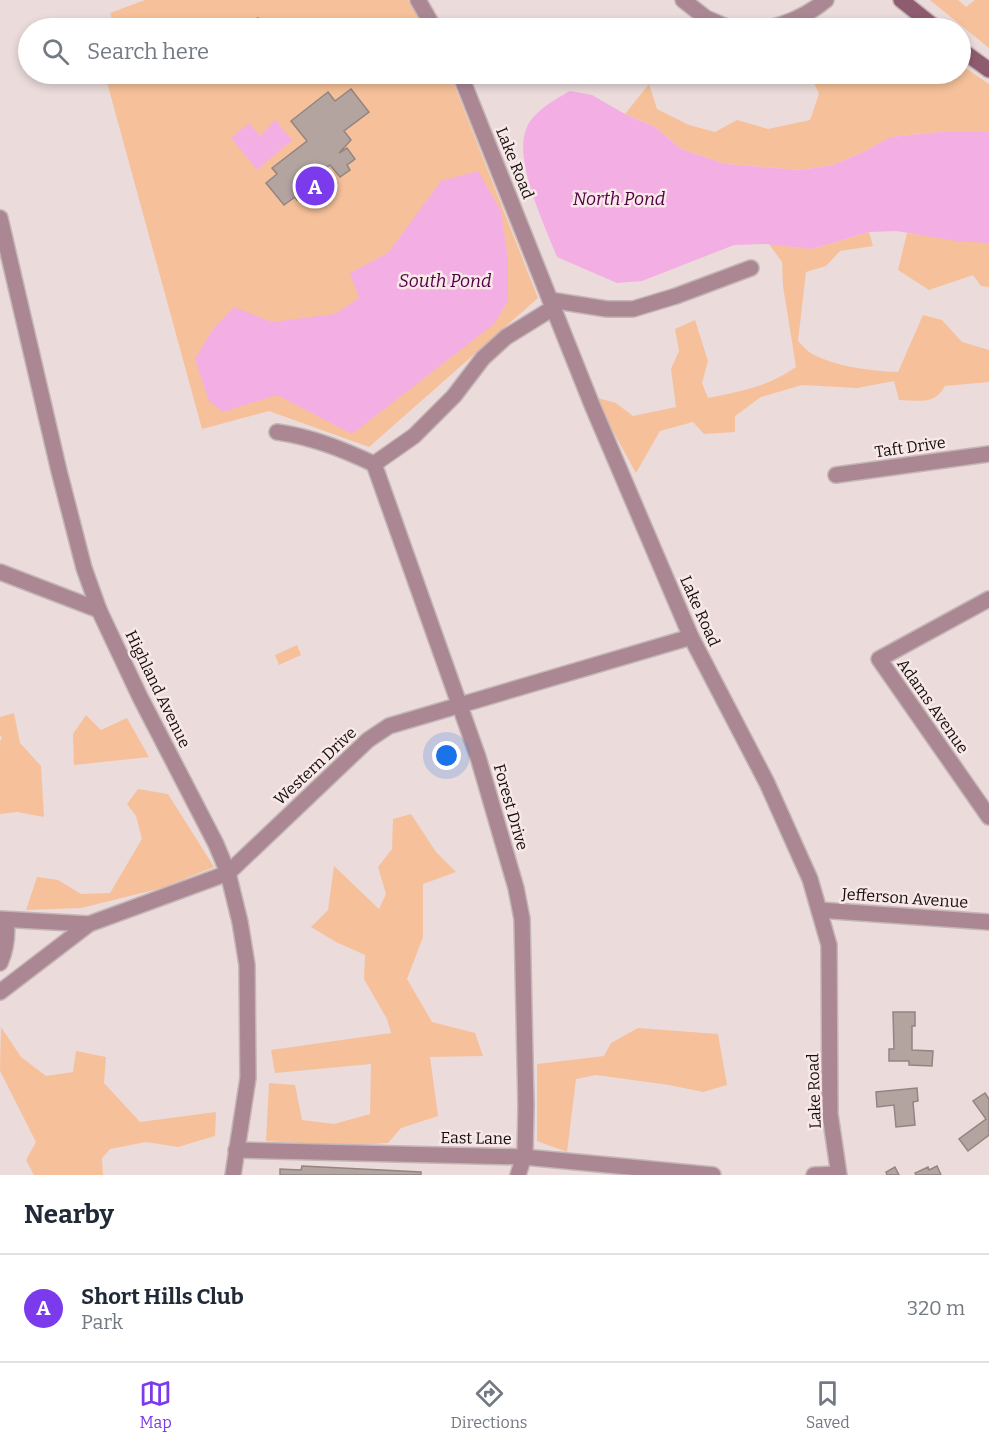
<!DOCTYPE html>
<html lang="en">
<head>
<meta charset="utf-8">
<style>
	:root { --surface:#fff; --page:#f2f2f3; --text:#1f2937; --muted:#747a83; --line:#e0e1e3; --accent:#7c3aed }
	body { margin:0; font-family:Bitter,serif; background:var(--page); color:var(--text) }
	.you { position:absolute; left:447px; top:756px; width:21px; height:21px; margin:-15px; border:4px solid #fff; border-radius:50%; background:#1a73e8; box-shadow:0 0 0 9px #1a73e833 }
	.badge { display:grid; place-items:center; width:39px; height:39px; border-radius:50%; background:var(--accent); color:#fff; font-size:20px; font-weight:700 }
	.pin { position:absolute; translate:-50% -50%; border:3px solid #fff; box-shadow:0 2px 6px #0006 }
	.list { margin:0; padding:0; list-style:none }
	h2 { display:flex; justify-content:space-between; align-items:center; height:78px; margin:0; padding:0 24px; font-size:26px }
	h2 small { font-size:20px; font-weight:400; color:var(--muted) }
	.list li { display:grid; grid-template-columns:39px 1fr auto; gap:18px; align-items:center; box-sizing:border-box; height:108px; padding:0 24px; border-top:2px solid var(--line) }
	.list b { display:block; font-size:22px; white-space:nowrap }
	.list p { margin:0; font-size:20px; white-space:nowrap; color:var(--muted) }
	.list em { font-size:20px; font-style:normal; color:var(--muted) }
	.icon { flex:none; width:33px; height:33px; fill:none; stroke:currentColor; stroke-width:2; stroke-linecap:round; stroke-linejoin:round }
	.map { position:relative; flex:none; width:989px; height:1175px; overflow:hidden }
	.search { position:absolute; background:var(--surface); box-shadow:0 3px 9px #0003; left:18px; right:18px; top:18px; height:66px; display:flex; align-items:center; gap:15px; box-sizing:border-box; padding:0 21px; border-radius:33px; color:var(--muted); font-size:22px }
	.sheet { height:186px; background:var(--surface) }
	nav { display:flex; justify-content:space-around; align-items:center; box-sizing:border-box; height:84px; border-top:2px solid var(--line); background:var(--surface); font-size:16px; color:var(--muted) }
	nav a { display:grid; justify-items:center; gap:3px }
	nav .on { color:var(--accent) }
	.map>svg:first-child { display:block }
	.green { fill:#f6c19a }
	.water { fill:#f3aee4 }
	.building { fill:#b3a4a0; stroke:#938581; stroke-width:1.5 }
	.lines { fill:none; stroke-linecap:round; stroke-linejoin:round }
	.street-casing { stroke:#c4b6b6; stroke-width:18 }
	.secondary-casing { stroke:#c4b6b6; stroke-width:18 }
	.street { stroke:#ab8794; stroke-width:15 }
	.secondary { stroke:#8f5c6f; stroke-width:15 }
	.labels { text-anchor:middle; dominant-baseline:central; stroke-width:5; stroke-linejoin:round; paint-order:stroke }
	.street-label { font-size:16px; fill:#140e0f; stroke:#f9e8e8 }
	.water-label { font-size:18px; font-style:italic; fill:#510047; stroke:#f9e8e8 }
</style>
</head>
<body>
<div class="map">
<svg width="989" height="1175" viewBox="0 0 989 1175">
	<rect width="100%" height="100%" fill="#ebdbdb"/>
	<g class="green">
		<path d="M 145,0 L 408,0 L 425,28 L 115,28 L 110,13 Z"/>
		<path d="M 930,0 L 958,0 L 966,7 L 975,0 L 989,0 L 989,48 Z"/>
		<path d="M 961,65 L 989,84 L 989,132 L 941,132 L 892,137 L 861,153 L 833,165 L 801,170 L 725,164 L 681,149 L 655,127 L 625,114 L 649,84 L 657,109 L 689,125 L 715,132 L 737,120 L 768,129 L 810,120 L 819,94 L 810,74 L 960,74 Z"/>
		<path d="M 109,74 L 450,74 L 538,298 L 369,447 L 269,411 L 202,429 L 105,75 Z"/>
		<path d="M 869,232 L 873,246 L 840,251 L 826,266 L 806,272 L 798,341 C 802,345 807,351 812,354 C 838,367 870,371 898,372 L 923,315 L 942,320 L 962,342 L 989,350 L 989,382 L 945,386 C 934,406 919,400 899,400 L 894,381 L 857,388 L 802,385 L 761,397 L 735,416 L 735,432 L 704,434 L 693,422 L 660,431 L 636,473 L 594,397 L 616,403 L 633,416 L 676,407 L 671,369 L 679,351 L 675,329 L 695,320 L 708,361 L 702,383 L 708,398 C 741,391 768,387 796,367 L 783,286 L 782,262 L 769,244 L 812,249 Z"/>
		<path d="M 907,233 L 989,243 L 989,287 L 981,286 L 973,275 L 929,290 L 898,270 Z"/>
		<path d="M 297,645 L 301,655 L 279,665 L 275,655 Z"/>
		<path d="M 14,713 L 20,743 L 41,766 L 44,817 L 17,812 L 0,814 L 0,741 L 2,738 L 0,735 L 0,717 Z"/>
		<path d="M 86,715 L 101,730 L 127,718 L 149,757 L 74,765 L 73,734 Z"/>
		<path d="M 138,789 L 168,794 L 214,867 L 162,888 L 81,908 L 26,910 L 37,877 L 58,880 L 81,894 L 110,893 L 142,839 L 136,816 L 127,804 Z"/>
		<path d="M 411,814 L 436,852 L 456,872 L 423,884 L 423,937 L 407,979 L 432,1022 L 475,1033 L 483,1056 L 430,1057 L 438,1116 L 401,1128 L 388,1143 L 343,1146 L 266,1141 L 269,1083 L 295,1085 L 302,1120 L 334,1124 L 370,1114 L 371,1064 L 275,1073 L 271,1050 L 391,1033 L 387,1019 L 364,979 L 365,955 L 336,942 L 311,927 L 328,910 L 334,866 L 379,909 L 386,894 L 378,867 L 392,849 L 393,819 Z"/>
		<path d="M 1,1027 L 21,1057 L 46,1076 L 73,1072 L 76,1051 L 106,1057 L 104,1083 L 140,1122 L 216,1112 L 215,1136 L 178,1147 L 146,1142 L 110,1149 L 102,1158 L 103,1175 L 34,1175 L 26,1160 L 36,1142 L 0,1071 Z"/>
		<path d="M 638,1028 L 718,1034 L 727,1085 L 703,1092 L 669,1085 L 596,1075 L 576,1079 L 567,1152 L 537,1141 L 537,1064 L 604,1056 L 611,1043 Z"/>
	</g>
	<g class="water">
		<path d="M 570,91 L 592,95 L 625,114 L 655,127 L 681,149 L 725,164 L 801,170 L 833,165 L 861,153 L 891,137 L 941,132 L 989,132 L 989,243 L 957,241 L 896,231 L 869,232 L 812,249 L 766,244 L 734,245 L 642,281 L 617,283 L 557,257 C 545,226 512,158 527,127 C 534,111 556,99 570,91 Z"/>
		<path d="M 275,120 L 292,140 L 257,170 L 231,138 L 249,123 L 260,136 Z"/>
		<path d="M 478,171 L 501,211 L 508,260 L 508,301 L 494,324 L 352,434 L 277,395 L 223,412 L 209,401 L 195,359 L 213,329 L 234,307 L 272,322 L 335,314 L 359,298 L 350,273 L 388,253 L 441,181 Z"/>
	</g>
	<g class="building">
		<path d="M 258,18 L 263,28 L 250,28 L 247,22 Z"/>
		<path d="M 351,89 L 369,112 L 344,131 L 351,140 L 339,153 L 347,148 L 355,159 L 347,165 L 350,170 L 340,177 L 330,165 L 326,168 L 330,174 L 297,200 L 295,197 L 284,205 L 266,183 L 277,174 L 272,168 L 307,141 L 291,121 L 328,92 L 335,101 Z"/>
		<path d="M 893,1012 L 915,1012 L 915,1026 L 912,1026 L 912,1050 L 933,1051 L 932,1066 L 909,1065 L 909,1061 L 889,1061 L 889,1049 L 894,1049 Z"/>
		<path d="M 917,1088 L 918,1101 L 913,1102 L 915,1125 L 896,1127 L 894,1105 L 877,1107 L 876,1092 Z"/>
		<path d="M 985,1093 L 989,1099 L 989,1135 L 968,1151 L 959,1139 L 986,1119 L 973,1101 Z"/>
		<path d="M 302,1166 L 421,1172 L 421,1175 L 280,1175 L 280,1169 L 301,1170 Z"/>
		<path d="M 937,1166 L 941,1175 L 916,1175 L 915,1173 L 928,1167 L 929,1170 Z"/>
		<path d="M 895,1167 L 899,1175 L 887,1175 L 886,1172 Z"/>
	</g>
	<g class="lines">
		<defs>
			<g id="street">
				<path d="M 418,0 L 434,28"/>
				<path d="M 683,0 L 706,18 L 729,28"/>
				<path d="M 769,28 C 790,23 809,14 826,0"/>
				<path d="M 460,74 L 592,405 L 691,637 L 767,783 L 810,879 L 829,945 L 830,1114 L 839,1175"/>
				<path d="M 0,218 L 59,471 L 84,568 L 99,610 L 140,697 L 216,844 L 228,873 L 240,922 L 247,965 L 248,1078 L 233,1175"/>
				<path d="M 550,300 L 607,309 L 633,309 L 676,296 L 751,268"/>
				<path d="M 277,432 C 312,437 342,449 374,464 L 414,436 L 454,396 L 483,358 L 506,337 L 553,308"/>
				<path d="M 374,464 L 478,757 L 516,888 L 522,919 L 526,1106 L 525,1153 L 518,1175"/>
				<path d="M 836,475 L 989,454"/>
				<path d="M 0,572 L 99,610"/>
				<path d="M 989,599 L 879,659 L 989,817"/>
				<path d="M 819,910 L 989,922"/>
				<path d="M 0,919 L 89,924"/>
				<path d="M 0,963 C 6,949 8,935 6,920"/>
				<path d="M 0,992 L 89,924 L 228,873 L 368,740 L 389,726 L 691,637"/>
				<path d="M 236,1150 L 524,1157 L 713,1175"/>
				<path d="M 814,1175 L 838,1174"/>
			</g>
			<g id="secondary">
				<path d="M 901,0 L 936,28"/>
				<path d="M 960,49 L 989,70"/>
			</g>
		</defs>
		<use href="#street" class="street-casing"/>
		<use href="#secondary" class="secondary-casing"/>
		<use href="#street" class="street"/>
		<use href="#secondary" class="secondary"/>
	</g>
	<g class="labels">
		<g class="street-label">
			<text transform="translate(515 163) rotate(68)">Lake Road</text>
			<text transform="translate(910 447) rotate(-8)">Taft Drive</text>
			<text transform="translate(700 611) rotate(66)">Lake Road</text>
			<text transform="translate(158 689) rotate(64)">Highland Avenue</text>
			<text transform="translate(933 706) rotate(55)">Adams Avenue</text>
			<text transform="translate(315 766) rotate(-43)">Western Drive</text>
			<text transform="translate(511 807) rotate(74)">Forest Drive</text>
			<text transform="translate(905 898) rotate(4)">Jefferson Avenue</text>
			<text transform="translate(814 1091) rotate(-92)">Lake Road</text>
			<text transform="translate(476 1138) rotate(1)">East Lane</text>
		</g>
		<g class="water-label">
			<text x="619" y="199">North Pond</text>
			<text x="445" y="281">South Pond</text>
		</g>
	</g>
</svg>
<div class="you"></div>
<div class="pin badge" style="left:315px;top:186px">A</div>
<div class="search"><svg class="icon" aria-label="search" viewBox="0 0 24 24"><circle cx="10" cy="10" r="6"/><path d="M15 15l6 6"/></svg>Search here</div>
</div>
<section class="sheet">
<h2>Nearby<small></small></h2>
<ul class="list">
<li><span class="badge">A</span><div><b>Short Hills Club</b><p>Park</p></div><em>320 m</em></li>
</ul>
</section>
<nav>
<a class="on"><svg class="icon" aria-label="map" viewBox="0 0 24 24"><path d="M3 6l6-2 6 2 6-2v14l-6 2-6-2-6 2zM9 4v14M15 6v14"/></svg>Map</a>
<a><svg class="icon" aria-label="directions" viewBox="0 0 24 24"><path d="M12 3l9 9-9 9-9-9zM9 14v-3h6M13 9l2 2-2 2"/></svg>Directions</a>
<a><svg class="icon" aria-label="saved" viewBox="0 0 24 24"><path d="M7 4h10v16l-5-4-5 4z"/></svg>Saved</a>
</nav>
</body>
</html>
